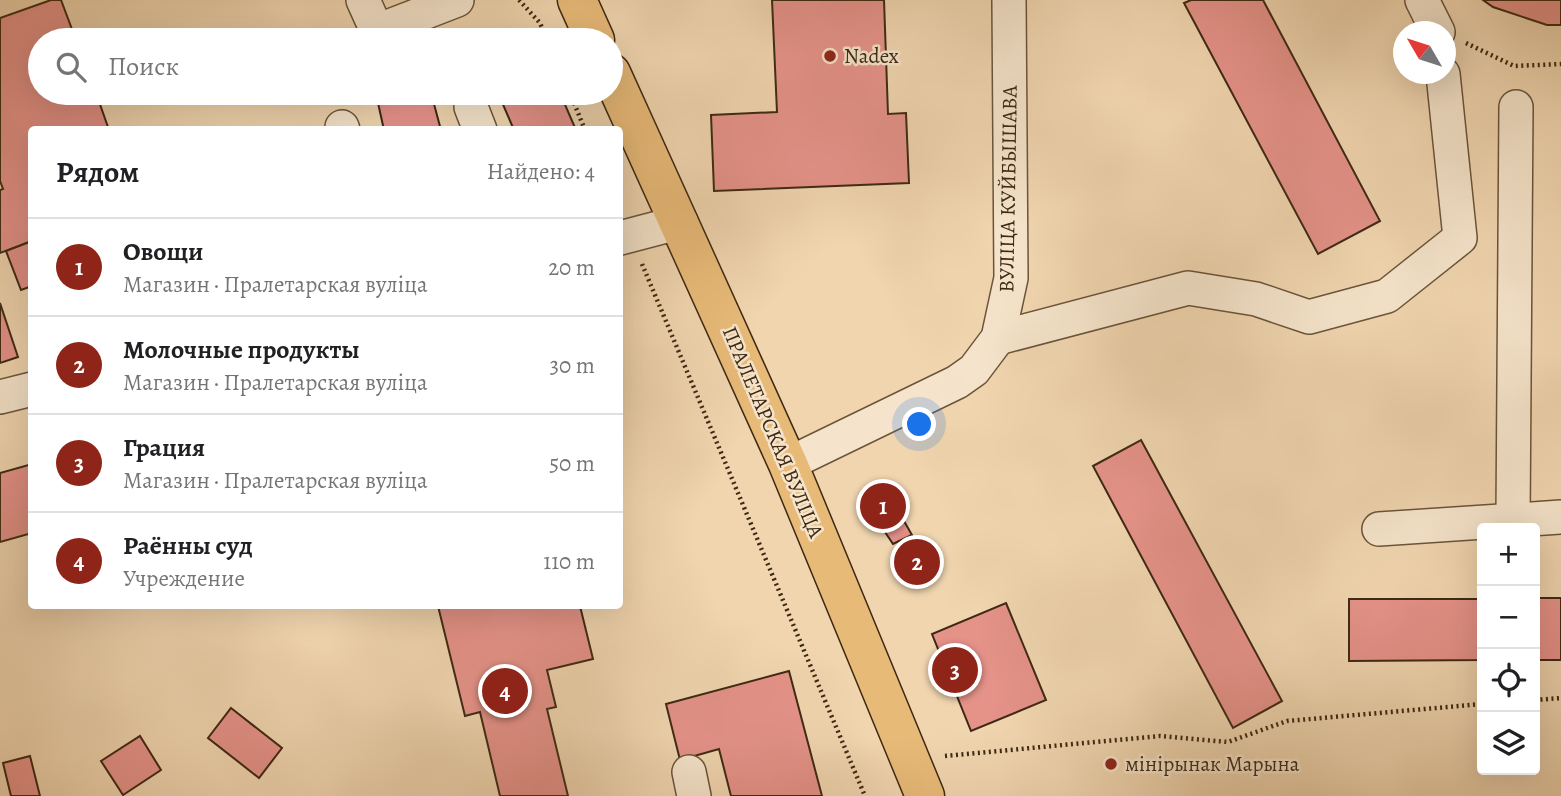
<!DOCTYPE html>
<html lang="ru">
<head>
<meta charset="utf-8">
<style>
	:root { --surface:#fff; --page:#f2f2f2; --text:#202124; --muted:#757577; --line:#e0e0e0; --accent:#8f2418 }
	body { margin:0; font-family:Alegreya,serif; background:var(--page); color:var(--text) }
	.controls { position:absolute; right:21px; bottom:21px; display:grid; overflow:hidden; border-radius:7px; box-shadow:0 7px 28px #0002 }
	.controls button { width:63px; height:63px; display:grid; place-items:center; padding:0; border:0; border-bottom:2px solid var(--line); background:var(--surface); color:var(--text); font:35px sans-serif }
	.compass { position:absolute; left:1393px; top:21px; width:63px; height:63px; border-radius:50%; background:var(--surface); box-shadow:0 7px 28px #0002; rotate:309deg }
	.you { position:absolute; left:920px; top:425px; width:24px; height:24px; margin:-18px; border:5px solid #fff; border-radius:50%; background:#1a73e8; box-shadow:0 0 0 10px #1a73e833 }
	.badge { display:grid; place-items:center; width:46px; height:46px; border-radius:50%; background:var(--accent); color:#fff; font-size:23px; font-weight:700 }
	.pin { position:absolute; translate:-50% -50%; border:4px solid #fff; box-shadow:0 2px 7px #0006 }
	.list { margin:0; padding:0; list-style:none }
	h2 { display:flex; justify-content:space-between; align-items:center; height:91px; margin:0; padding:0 28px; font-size:30px }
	h2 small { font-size:23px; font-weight:400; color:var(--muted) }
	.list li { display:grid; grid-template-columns:46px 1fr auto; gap:21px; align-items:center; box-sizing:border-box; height:98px; padding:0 28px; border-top:2px solid var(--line) }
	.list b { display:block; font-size:26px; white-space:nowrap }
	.list p { margin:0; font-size:23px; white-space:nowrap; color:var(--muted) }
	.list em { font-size:23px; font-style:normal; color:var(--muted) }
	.icon { flex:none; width:38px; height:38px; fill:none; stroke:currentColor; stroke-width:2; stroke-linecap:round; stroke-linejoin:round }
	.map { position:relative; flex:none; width:1561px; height:796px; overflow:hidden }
	.search { position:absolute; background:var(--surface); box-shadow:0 7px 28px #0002; left:28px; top:28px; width:595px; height:77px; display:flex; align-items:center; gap:18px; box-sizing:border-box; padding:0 24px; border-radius:38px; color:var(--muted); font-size:26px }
	.panel { position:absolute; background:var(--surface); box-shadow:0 7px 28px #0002; left:28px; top:126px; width:595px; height:483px; border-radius:7px }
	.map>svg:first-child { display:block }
	.building { fill:#e59289; stroke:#3d2913; stroke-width:2 }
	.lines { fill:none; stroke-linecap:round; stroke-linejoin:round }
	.minor-casing { stroke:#6a543a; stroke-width:36 }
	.major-casing { stroke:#3d2913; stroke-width:41 }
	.path { stroke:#3d2913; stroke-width:4.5; stroke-dasharray:2 3.5; stroke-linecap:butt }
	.minor { stroke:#f5e4cb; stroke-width:33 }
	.major { stroke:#e8ba78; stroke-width:38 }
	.poi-dot { fill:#8f2418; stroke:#f5e4cb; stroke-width:2.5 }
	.labels { text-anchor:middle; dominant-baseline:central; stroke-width:5; stroke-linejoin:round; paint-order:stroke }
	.poi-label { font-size:21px; fill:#3d2913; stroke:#f5e4cb; text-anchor:start }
	.street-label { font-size:21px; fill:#3d2913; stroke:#f5e4cb }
</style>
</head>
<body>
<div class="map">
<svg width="1561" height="796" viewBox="0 0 1561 796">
	<rect width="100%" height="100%" fill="#f0d5af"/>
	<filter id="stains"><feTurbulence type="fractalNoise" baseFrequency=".00286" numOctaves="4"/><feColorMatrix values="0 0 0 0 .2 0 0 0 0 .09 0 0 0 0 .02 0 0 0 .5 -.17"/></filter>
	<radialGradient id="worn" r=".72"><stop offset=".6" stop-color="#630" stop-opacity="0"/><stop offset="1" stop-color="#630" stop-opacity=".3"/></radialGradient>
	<g class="building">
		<path d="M 51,0 L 61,0 L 76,40 L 40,40 L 40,93 L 96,93 L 109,130 L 32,130 L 32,241 L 0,253 L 0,190 L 3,189 L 0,181 L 0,18 Z"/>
		<path d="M 772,0 L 884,0 L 888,114 L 906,113 L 909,183 L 714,191 L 711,115 L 777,112 Z"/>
		<path d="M 1191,0 L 1263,0 L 1380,221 L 1318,254 L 1184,3 Z"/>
		<path d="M 1483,0 L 1561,0 L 1561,25 L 1547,25 L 1493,7 Z"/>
		<path d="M 394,93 L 431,93 L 441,130 L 384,130 L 376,94 Z"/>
		<path d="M 498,93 L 560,93 L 576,130 L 514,130 Z"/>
		<path d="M 32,241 L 32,286 L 21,290 L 6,251 Z"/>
		<path d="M 0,303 L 18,357 L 0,363 Z"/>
		<path d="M 1141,440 L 1282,701 L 1233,728 L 1093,466 Z"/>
		<path d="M 32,464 L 32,533 L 0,542 L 0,473 Z"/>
		<path d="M 889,495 L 895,511 L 876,518 L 872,502 Z"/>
		<path d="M 904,521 L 912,535 L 893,544 L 883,529 Z"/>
		<path d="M 925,550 L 932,563 L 909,575 L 903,560 Z"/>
		<rect x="1535" y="598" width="26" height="62"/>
		<path d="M 1349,599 L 1482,599 L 1482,660 L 1349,661 Z"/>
		<path d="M 1006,603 L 1046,700 L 971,731 L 932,634 Z"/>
		<path d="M 438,606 L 580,606 L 593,659 L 547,670 L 556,707 L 547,709 L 568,796 L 500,796 L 480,712 L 465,716 Z"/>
		<path d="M 789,671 L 822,796 L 731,796 L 719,749 L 680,760 L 666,704 Z"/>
		<path d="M 231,708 L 282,748 L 259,778 L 208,738 Z"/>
		<path d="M 140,736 L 161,770 L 123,795 L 101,761 Z"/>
		<path d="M 30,756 L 40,796 L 11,796 L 3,763 Z"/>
	</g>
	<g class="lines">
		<defs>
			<g id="minor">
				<path d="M 363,0 L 377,31 L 457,0"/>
				<path d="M 1422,0 L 1438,32"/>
				<path d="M 471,107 L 480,130"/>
				<path d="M 342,127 L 343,130"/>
				<path d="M 620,238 L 681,222"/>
				<path d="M 998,338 L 1188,288 L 1256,299 L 1309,317 L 1387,296 L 1460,238 L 1443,74"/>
				<path d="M 0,397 L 32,389"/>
				<path d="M 788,464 L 957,382 L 974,370 L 998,338 L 1011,278 L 1009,0"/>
				<path d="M 1513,519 L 1516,107"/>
				<path d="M 1379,529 L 1561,517"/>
				<path d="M 689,772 L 694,796"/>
			</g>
			<g id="major">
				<path d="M 577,0 L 595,40"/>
				<path d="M 611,73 L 788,464 L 925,796"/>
			</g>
		</defs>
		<use href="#minor" class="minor-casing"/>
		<use href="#major" class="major-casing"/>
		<g class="path">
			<path d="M 519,0 L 540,23 L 547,40"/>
			<path d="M 1466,43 L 1514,66 L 1561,64"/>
			<path d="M 570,93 L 585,130"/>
			<path d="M 642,264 L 865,796"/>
			<path d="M 1535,700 L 1561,698"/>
			<path d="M 945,756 L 1160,736 L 1228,742 L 1287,721 L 1482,704"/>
		</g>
		<use href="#minor" class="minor"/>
		<use href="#major" class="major"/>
	</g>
	<g class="poi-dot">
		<circle cx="830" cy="56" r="7"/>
		<circle cx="1111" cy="764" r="7"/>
	</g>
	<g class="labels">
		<g class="poi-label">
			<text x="844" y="56">Nadex</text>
			<text x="1125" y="764">мінірынак Марына</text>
		</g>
		<g class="street-label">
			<text transform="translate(1008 189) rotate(-89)">ВУЛІЦА КУЙБЫШАВА</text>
			<text transform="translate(773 432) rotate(67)">ПРАЛЕТАРСКАЯ ВУЛІЦА</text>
		</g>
	</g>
	<rect width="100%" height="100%" filter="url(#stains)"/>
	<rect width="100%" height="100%" fill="url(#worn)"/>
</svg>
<div class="controls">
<button>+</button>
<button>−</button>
<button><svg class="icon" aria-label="locate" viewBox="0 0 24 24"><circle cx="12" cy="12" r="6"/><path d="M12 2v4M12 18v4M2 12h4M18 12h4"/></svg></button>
<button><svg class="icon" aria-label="layers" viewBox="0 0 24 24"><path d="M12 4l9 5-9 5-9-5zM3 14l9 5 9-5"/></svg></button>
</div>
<svg class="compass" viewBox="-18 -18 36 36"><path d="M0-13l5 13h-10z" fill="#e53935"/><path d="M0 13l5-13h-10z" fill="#757577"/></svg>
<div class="you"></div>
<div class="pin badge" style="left:883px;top:506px">1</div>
<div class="pin badge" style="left:917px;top:562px">2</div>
<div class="pin badge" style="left:955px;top:670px">3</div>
<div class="pin badge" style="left:505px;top:691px">4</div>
<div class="search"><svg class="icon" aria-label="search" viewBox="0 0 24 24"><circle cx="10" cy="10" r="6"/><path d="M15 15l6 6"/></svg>Поиск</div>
<section class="panel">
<h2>Рядом<small>Найдено: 4</small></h2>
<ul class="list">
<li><span class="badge">1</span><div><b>Овощи</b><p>Магазин · Пралетарская вуліца</p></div><em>20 m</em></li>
<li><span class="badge">2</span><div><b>Молочные продукты</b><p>Магазин · Пралетарская вуліца</p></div><em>30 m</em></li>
<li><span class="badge">3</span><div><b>Грация</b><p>Магазин · Пралетарская вуліца</p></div><em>50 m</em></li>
<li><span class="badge">4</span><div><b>Раённы суд</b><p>Учреждение</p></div><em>110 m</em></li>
</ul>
</section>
</div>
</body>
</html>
